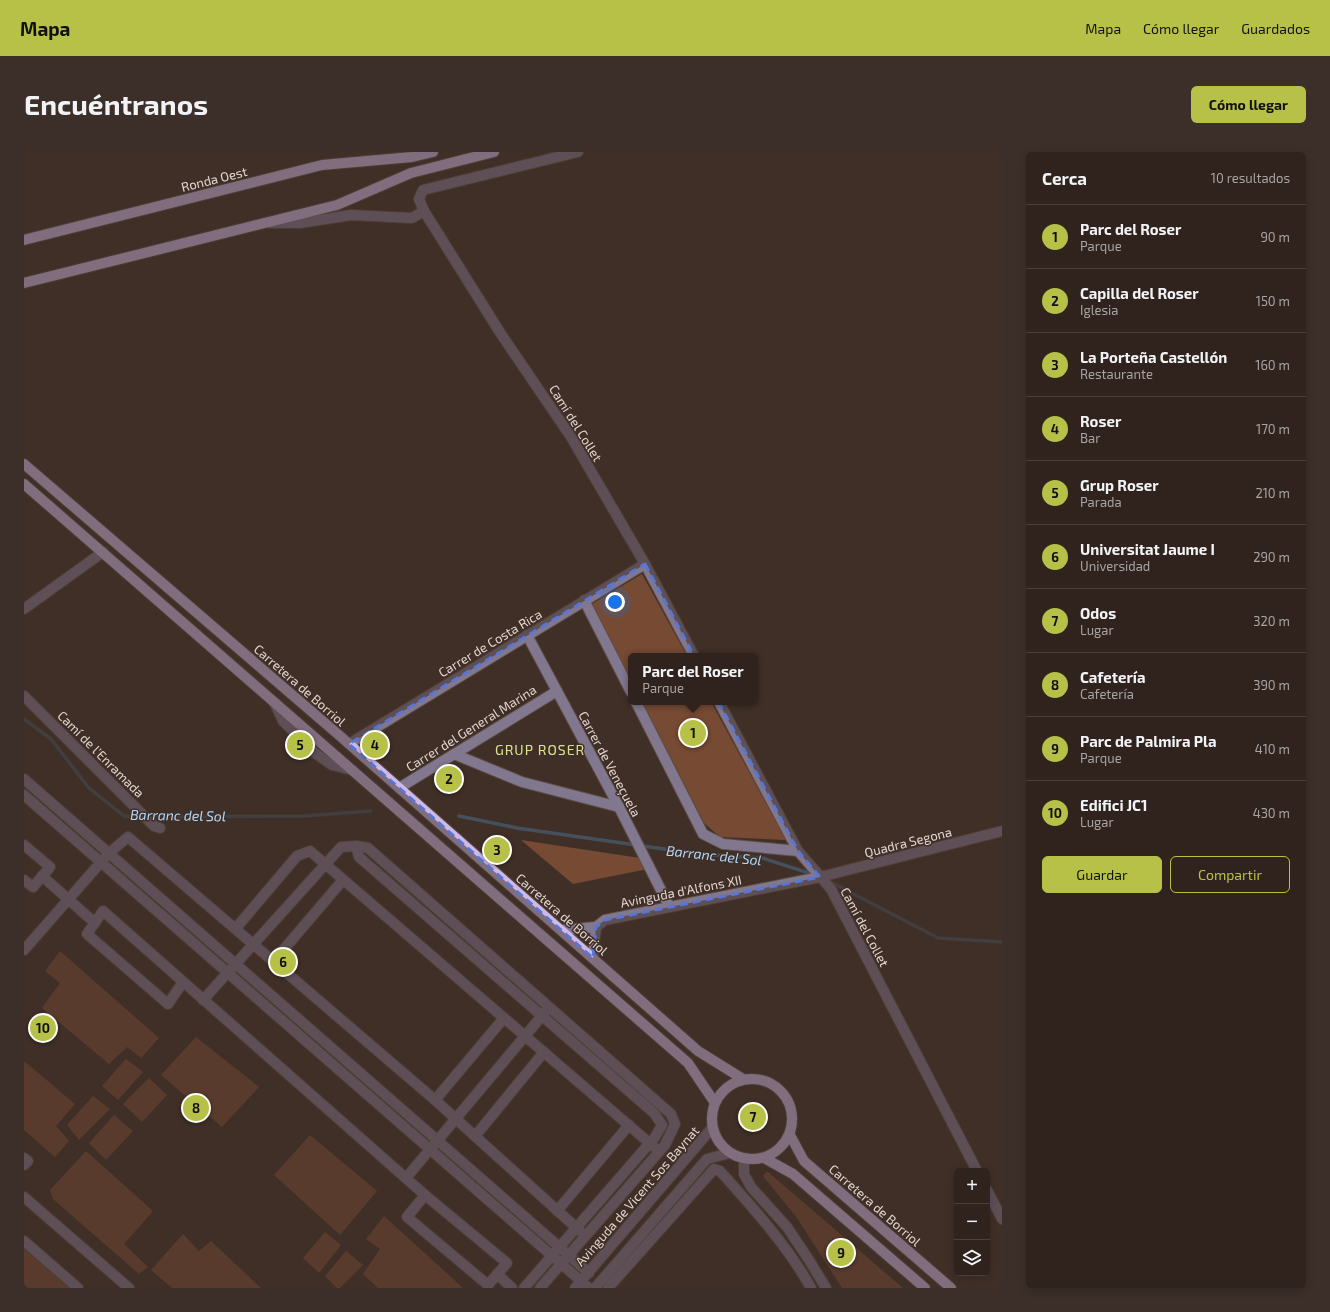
<!DOCTYPE html>
<html lang="es">
<head>
<meta charset="utf-8">
<style>
	:root { --surface:#30231d; --page:#3c2f2a; --text:#f1f3f6; --muted:#a8a4a4; --line:#4b403b; --accent:#b8c147 }
	body { margin:0; font-family:"Exo 2",sans-serif; background:var(--page); color:var(--text) }
	.controls { position:absolute; right:12px; bottom:12px; display:grid; overflow:hidden; border-radius:6px; box-shadow:0 2px 10px #0003 }
	.controls button { width:36px; height:36px; display:grid; place-items:center; padding:0; border:0; border-bottom:1px solid var(--line); background:var(--surface); color:var(--text); font:20px sans-serif }
	.you { position:absolute; left:591px; top:450px; width:14px; height:14px; margin:-10px; border:3px solid #fff; border-radius:50%; background:#1a73e8; box-shadow:0 0 0 6px #1a73e833 }
	.badge { display:grid; place-items:center; width:26px; height:26px; border-radius:50%; background:var(--accent); color:#111; font-size:13px; font-weight:700 }
	.pin { position:absolute; translate:-50% -50%; border:2px solid #fff; box-shadow:0 1px 4px #0006 }
	.popup { position:absolute; left:604px; top:501px; width:130px; height:52px; box-sizing:border-box; display:grid; place-content:center; border-radius:6px; background:var(--surface); filter:drop-shadow(0 1px 3px #0005); font-size:13px; white-space:nowrap; color:var(--muted) }
	.popup b { font-size:15px; color:var(--text) }
	.popup::after { content:''; position:absolute; left:50%; top:100%; margin-left:-8px; border:8px solid transparent; border-top-color:var(--surface) }
	.list { margin:0; padding:0; list-style:none }
	h2 { display:flex; justify-content:space-between; align-items:center; height:52px; margin:0; padding:0 16px; font-size:17px }
	h2 small { font-size:13px; font-weight:400; color:var(--muted) }
	.list li { display:grid; grid-template-columns:26px 1fr auto; gap:12px; align-items:center; box-sizing:border-box; height:64px; padding:0 16px; border-top:1px solid var(--line) }
	.list b { display:block; font-size:15px; white-space:nowrap }
	.list p { margin:0; font-size:13px; white-space:nowrap; color:var(--muted) }
	.list em { font-size:13px; font-style:normal; color:var(--muted) }
	.actions { display:flex; gap:8px; padding:12px 16px }
	.actions a { flex:1; padding:9px 0; border:1px solid var(--accent); border-radius:6px; text-align:center; font-size:14px; color:var(--accent) }
	.actions .main { background:var(--accent); color:#111 }
	.icon { flex:none; width:22px; height:22px; fill:none; stroke:currentColor; stroke-width:2; stroke-linecap:round; stroke-linejoin:round }
	.map { position:relative; flex:none; width:978px; height:1136px; overflow:hidden; border-radius:6px }
	header { display:flex; align-items:center; gap:24px; box-sizing:border-box; height:56px; padding:0 20px; background:var(--accent); color:#111 }
	header strong { font-size:19px }
	nav { display:flex; gap:22px; margin-inline-start:auto; font-size:14px }
	.intro { display:flex; align-items:center; justify-content:space-between; box-sizing:border-box; height:96px; padding:0 24px }
	h1 { margin:0; font-size:28px }
	.button { padding:10px 18px; border-radius:6px; background:var(--accent); color:#111; font-size:14px; font-weight:700 }
	main { display:flex; gap:24px; padding:0 24px }
	aside { flex:1; background:var(--surface); border-radius:6px; box-shadow:0 2px 10px #0003 }
	.map>svg:first-child { display:block }
	.green { fill:#764a33 }
	.lines { fill:none; stroke-linecap:round; stroke-linejoin:round }
	.stream { stroke:#44515d; stroke-width:3.5 }
	.minor-casing { stroke:#5d4d45; stroke-width:12 }
	.major-casing { stroke:#5d4d45; stroke-width:12 }
	.minor { stroke:#81778e; stroke-width:10 }
	.major { stroke:#cfb9e8; stroke-width:10 }
	.marked { fill:none; stroke:#5876d6; stroke-width:3; stroke-dasharray:8 5; stroke-linejoin:round }
	.labels { text-anchor:middle; dominant-baseline:central; stroke-width:3; stroke-linejoin:round; paint-order:stroke }
	.street-label { font-size:13px; fill:#e0d5d0; stroke:#402f27 }
	.neighbourhood-label { font-size:14px; letter-spacing:1px; fill:#dae294; stroke:#402f27 }
	.water-label { font-size:14px; font-style:italic; fill:#aed9fc; stroke:#402f27 }
</style>
</head>
<body>
<header>
<strong>Mapa</strong>
<nav><a>Mapa</a><a>Cómo llegar</a><a>Guardados</a></nav>
</header>
<div class="intro"><h1>Encuéntranos</h1><a class="button">Cómo llegar</a></div>
<main>
<div class="map">
<svg width="978" height="1136" viewBox="0 0 978 1136">
	<rect width="100%" height="100%" fill="#402f27"/>
	<g class="green">
		<path d="M 618,422 L 663,504 L 607,504 L 607,528 L 568,452 Z"/>
		<path d="M 618,550 L 687,550 L 762,688 L 696,685 L 680,671 Z"/>
		<path d="M 497,688 L 616,706 L 624,717 L 549,732 Z"/>
		<path d="M 36,799 L 135,886 L 117,906 L 103,895 L 85,912 L 18,856 L 36,831 L 21,819 Z"/>
		<path d="M 172,885 L 235,935 L 198,975 L 137,923 Z"/>
		<path d="M 102,907 L 119,920 L 94,948 L 78,934 Z"/>
		<path d="M 0,909 L 51,952 L 32,974 L 45,989 L 31,1005 L 0,978 Z"/>
		<path d="M 125,926 L 143,943 L 118,970 L 99,952 Z"/>
		<path d="M 69,944 L 86,957 L 55,988 L 43,973 Z"/>
		<path d="M 90,963 L 109,979 L 82,1008 L 65,991 Z"/>
		<path d="M 286,983 L 353,1039 L 316,1083 L 250,1023 Z"/>
		<path d="M 62,999 L 129,1059 L 100,1092 L 124,1115 L 115,1122 L 29,1047 L 26,1038 Z"/>
		<path d="M 743,1019 L 879,1136 L 818,1136 L 773,1066 L 739,1024 Z"/>
		<path d="M 360,1064 L 439,1136 L 354,1136 L 339,1122 L 356,1097 L 342,1087 Z"/>
		<path d="M 301,1080 L 317,1093 L 295,1121 L 279,1106 Z"/>
		<path d="M 159,1082 L 175,1099 L 187,1089 L 237,1136 L 148,1136 L 127,1118 Z"/>
		<path d="M 0,1095 L 47,1136 L 0,1136 Z"/>
		<path d="M 322,1099 L 339,1113 L 316,1136 L 313,1136 L 301,1124 Z"/>
	</g>
	<g class="lines">
		<g class="stream">
			<path d="M 0,567 L 27,587 L 65,636 L 100,664 L 117,665"/>
			<path d="M 435,664 L 493,676 L 675,702 L 738,706 L 791,723"/>
			<path d="M 125,665 L 280,664 L 347,659"/>
			<path d="M 805,729 L 914,786 L 978,790"/>
		</g>
		<defs>
			<g id="minor">
				<path d="M 400,59 L 477,182 L 547,285 L 621,412 L 670,504"/>
				<path d="M 246,71 L 276,71 L 327,63 L 388,66 L 400,59 L 395,47 L 399,38 L 554,0"/>
				<path d="M 560,448 L 607,540"/>
				<path d="M 0,457 L 79,400"/>
				<path d="M 503,483 L 595,655 L 645,754"/>
				<path d="M 0,544 L 130,674 L 136,676"/>
				<path d="M 250,550 L 259,569 L 291,601 L 308,613 L 328,618"/>
				<path d="M 612,550 L 679,682 L 699,692 L 774,699"/>
				<path d="M 695,550 L 774,699 L 807,737 L 953,1019"/>
				<path d="M 325,592 L 621,412"/>
				<path d="M 430,602 L 498,630 L 595,655"/>
				<path d="M 0,627 L 565,1121"/>
				<path d="M 375,636 L 533,539"/>
				<path d="M 0,643 L 565,1136"/>
				<path d="M 0,693 L 26,715 L 9,735 L 0,728"/>
				<path d="M 18,724 L 71,771"/>
				<path d="M 212,776 L 273,704 L 286,699 L 630,995"/>
				<path d="M 538,778 L 572,775 L 581,768 L 796,725 L 978,679"/>
				<path d="M 0,798 L 85,701 L 104,685 L 411,948 L 556,1079"/>
				<path d="M 569,806 L 572,775"/>
				<path d="M 249,810 L 319,728"/>
				<path d="M 159,830 L 144,852 L 63,782 L 79,759 L 401,1043"/>
				<path d="M 179,848 L 317,695 L 332,694"/>
				<path d="M 411,948 L 480,866"/>
				<path d="M 452,983 L 520,900"/>
				<path d="M 0,1006 L 4,1009 L 0,1013"/>
				<path d="M 720,1006 L 720,1022 L 727,1035 L 763,1075 L 785,1108 L 802,1136"/>
				<path d="M 382,1026 L 522,859"/>
				<path d="M 963,1038 L 978,1067"/>
				<path d="M 401,1043 L 483,1111 L 464,1133 L 383,1065 Z"/>
				<path d="M 0,1045 L 105,1136"/>
				<path d="M 533,1059 L 605,973"/>
				<path d="M 0,1089 L 54,1136"/>
				<path d="M 473,1122 L 488,1136"/>
				<path d="M 500,1136 L 631,985 L 638,973 L 630,961 L 335,705 L 332,694 L 344,696 L 647,962 L 651,972 L 641,993 L 516,1136"/>
				<path d="M 551,1136 L 688,976"/>
				<path d="M 571,1136 L 683,1007 L 706,1001"/>
				<path d="M 584,1136 L 690,1017 L 696,1019 C 729,1056 763,1093 787,1136"/>
			</g>
			<g id="major">
				<path d="M 0,88 L 298,13 L 388,5 L 409,0"/>
				<path d="M 0,131 L 313,53 L 387,21 L 470,0"/>
				<path d="M 0,312 L 316,584 L 674,899 L 719,927"/>
				<path d="M 0,332 L 664,911 L 691,951"/>
				<circle cx="728" cy="967" r="40"/>
				<path d="M 766,983 L 780,1009 L 927,1136"/>
				<path d="M 740,1006 L 769,1022 L 901,1136"/>
			</g>
		</defs>
		<use href="#minor" class="minor-casing"/>
		<use href="#major" class="major-casing"/>
		<use href="#minor" class="minor"/>
		<use href="#major" class="major"/>
	</g>
	<path d="M0 0H978V1136H0ZM 621,412 L 774,699 L 796,725 L 581,768 L 572,775 L 569,806 L 325,592 Z" fill="#402f27" fill-opacity=".55" fill-rule="evenodd"/>
	<path class="marked" d="M 621,412 L 774,699 L 796,725 L 581,768 L 572,775 L 569,806 L 325,592 Z"/>
	<g class="labels">
		<g class="street-label">
			<text transform="translate(190 27) rotate(-14)">Ronda Oest</text>
			<text transform="translate(552 271) rotate(58)">Camí del Collet</text>
			<text transform="translate(466 491) rotate(-31)">Carrer de Costa Rica</text>
			<text transform="translate(276 533) rotate(41)">Carretera de Borriol</text>
			<text transform="translate(447 576) rotate(-32)">Carrer del General Marina</text>
			<text transform="translate(77 602) rotate(45)">Camí de l'Enramada</text>
			<text transform="translate(586 612) rotate(62)">Carrer de Veneçuela</text>
			<text transform="translate(884 690) rotate(-14)">Quadra Segona</text>
			<text transform="translate(657 739) rotate(-11)">Avinguda d'Alfons XII</text>
			<text transform="translate(538 762) rotate(41)">Carretera de Borriol</text>
			<text transform="translate(841 775) rotate(62)">Camí del Collet</text>
			<text transform="translate(613 1044) rotate(-49)">Avinguda de Vicent Sos Baynat</text>
			<text transform="translate(851 1053) rotate(41)">Carretera de Borriol</text>
		</g>
		<g class="neighbourhood-label">
			<text x="516" y="597">GRUP ROSER</text>
		</g>
		<g class="water-label">
			<text transform="translate(154 663) rotate(1)">Barranc del Sol</text>
			<text transform="translate(690 703) rotate(6)">Barranc del Sol</text>
		</g>
	</g>
</svg>
<div class="controls">
<button>+</button>
<button>−</button>
<button><svg class="icon" aria-label="layers" viewBox="0 0 24 24"><path d="M12 4l9 5-9 5-9-5zM3 14l9 5 9-5"/></svg></button>
</div>
<div class="you"></div>
<div class="pin badge" style="left:669px;top:581px">1</div>
<div class="popup"><b>Parc del Roser</b>Parque</div>
<div class="pin badge" style="left:425px;top:627px">2</div>
<div class="pin badge" style="left:473px;top:698px">3</div>
<div class="pin badge" style="left:351px;top:593px">4</div>
<div class="pin badge" style="left:276px;top:593px">5</div>
<div class="pin badge" style="left:259px;top:810px">6</div>
<div class="pin badge" style="left:729px;top:965px">7</div>
<div class="pin badge" style="left:172px;top:956px">8</div>
<div class="pin badge" style="left:817px;top:1101px">9</div>
<div class="pin badge" style="left:19px;top:876px">10</div>
</div>
<aside>
<h2>Cerca<small>10 resultados</small></h2>
<ul class="list">
<li><span class="badge">1</span><div><b>Parc del Roser</b><p>Parque</p></div><em>90 m</em></li>
<li><span class="badge">2</span><div><b>Capilla del Roser</b><p>Iglesia</p></div><em>150 m</em></li>
<li><span class="badge">3</span><div><b>La Porteña Castellón</b><p>Restaurante</p></div><em>160 m</em></li>
<li><span class="badge">4</span><div><b>Roser</b><p>Bar</p></div><em>170 m</em></li>
<li><span class="badge">5</span><div><b>Grup Roser</b><p>Parada</p></div><em>210 m</em></li>
<li><span class="badge">6</span><div><b>Universitat Jaume I</b><p>Universidad</p></div><em>290 m</em></li>
<li><span class="badge">7</span><div><b>Odos</b><p>Lugar</p></div><em>320 m</em></li>
<li><span class="badge">8</span><div><b>Cafetería</b><p>Cafetería</p></div><em>390 m</em></li>
<li><span class="badge">9</span><div><b>Parc de Palmira Pla</b><p>Parque</p></div><em>410 m</em></li>
<li><span class="badge">10</span><div><b>Edifici JC1</b><p>Lugar</p></div><em>430 m</em></li>
</ul>
<div class="actions"><a class="main">Guardar</a><a>Compartir</a></div>
</aside>
</main>
</body>
</html>
